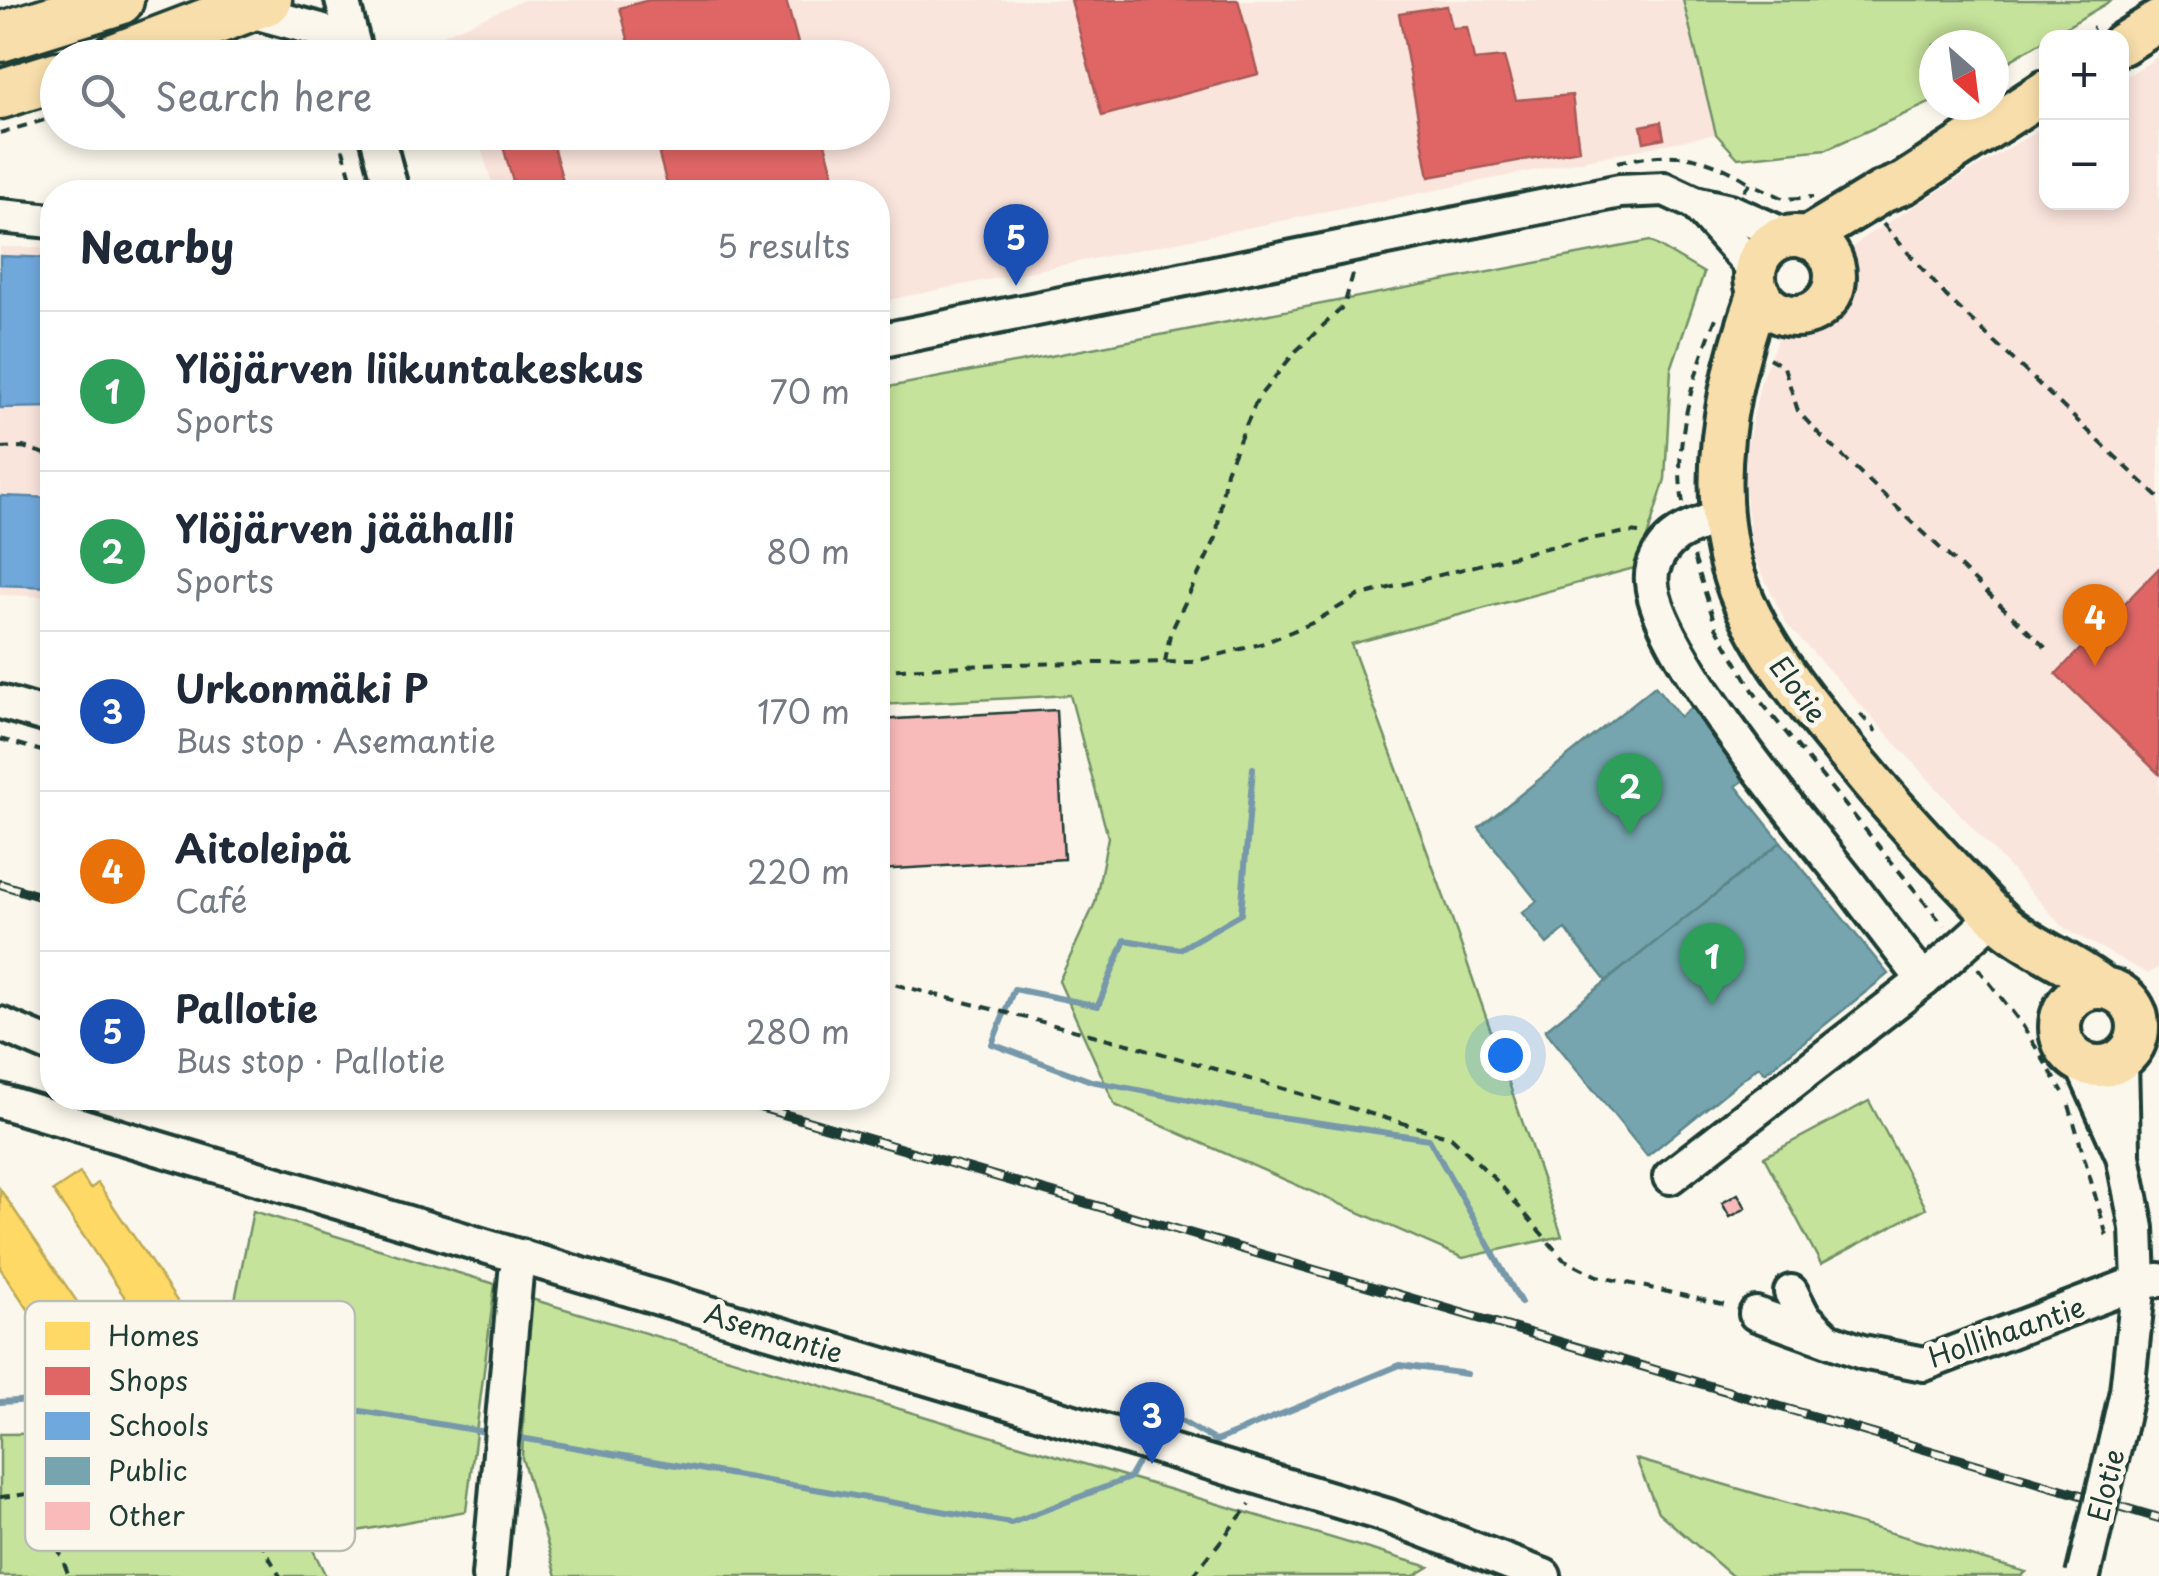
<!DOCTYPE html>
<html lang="en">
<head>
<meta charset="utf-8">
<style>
	:root { --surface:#fff; --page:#f2f2f3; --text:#1f2937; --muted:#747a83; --line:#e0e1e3; --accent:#7c3aed }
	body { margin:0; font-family:"Playpen Sans",sans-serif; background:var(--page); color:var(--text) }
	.controls { position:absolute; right:30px; top:30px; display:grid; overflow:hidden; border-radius:20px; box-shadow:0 5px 15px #0003 }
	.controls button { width:90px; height:90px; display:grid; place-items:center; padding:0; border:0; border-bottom:2px solid var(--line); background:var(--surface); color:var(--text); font:50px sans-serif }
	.compass { position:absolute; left:1919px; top:30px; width:90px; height:90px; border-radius:50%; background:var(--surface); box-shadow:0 5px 15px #0003; rotate:152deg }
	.you { position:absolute; left:1505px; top:1055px; width:35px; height:35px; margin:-25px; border:8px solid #fff; border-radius:50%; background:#1a73e8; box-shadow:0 0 0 15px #1a73e833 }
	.badge { display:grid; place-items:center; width:65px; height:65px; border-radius:50%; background:var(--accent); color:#fff; font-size:32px; font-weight:700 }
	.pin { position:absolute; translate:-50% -82px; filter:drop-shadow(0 2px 5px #0008) }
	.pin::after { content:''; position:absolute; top:52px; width:35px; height:30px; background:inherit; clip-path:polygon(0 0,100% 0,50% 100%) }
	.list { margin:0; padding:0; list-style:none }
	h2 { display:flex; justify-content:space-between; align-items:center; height:130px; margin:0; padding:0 40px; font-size:42px }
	h2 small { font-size:32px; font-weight:400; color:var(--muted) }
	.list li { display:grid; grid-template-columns:65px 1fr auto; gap:30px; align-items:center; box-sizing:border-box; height:160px; padding:0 40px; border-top:2px solid var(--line) }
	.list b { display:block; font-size:38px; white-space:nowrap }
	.list p { margin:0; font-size:32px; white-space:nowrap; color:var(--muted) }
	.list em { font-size:32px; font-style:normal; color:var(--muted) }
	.icon { flex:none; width:55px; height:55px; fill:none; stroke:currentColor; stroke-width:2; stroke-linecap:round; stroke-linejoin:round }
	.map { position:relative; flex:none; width:2159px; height:1576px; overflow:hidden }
	.search { position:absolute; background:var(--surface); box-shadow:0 5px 15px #0003; left:40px; top:40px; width:850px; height:110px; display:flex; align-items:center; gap:25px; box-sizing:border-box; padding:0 35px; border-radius:55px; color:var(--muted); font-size:38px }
	.panel { position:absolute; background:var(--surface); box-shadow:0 5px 15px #0003; left:40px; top:180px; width:850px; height:930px; border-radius:40px }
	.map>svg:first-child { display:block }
	.built { fill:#fae5dd }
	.green { fill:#c6e39b; stroke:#729068; stroke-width:2.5 }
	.homes { fill:#ffd966; stroke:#bcaa57; stroke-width:2.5 }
	.shops { fill:#e06666; stroke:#a65a57; stroke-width:2.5 }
	.schools { fill:#6fa8dc; stroke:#5788aa; stroke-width:2.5 }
	.public { fill:#76a5af; stroke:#5c868a; stroke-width:2.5 }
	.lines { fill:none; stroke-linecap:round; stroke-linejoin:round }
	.stream { stroke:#7698aa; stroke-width:6 }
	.building { fill:#f8bbba; stroke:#1f3d34; stroke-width:2.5 }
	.minor-casing { stroke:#1f3d34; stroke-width:40 }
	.major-casing { stroke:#1f3d34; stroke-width:48 }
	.highway-casing { stroke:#1f3d34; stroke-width:55 }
	.path { stroke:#1f3d34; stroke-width:4; stroke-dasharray:10 8; stroke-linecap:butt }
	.minor { stroke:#fbf7ec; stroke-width:32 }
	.major { stroke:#f8deab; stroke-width:40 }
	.highway { stroke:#f8deab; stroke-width:48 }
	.rail-casing { stroke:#1f3d34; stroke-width:10 }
	.rail { stroke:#fbf7ec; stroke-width:6; stroke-dasharray:19; stroke-linecap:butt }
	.minor-bridge-casing { stroke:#1f3d34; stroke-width:40; stroke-linecap:butt }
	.minor-bridge { stroke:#fbf7ec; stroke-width:32 }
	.labels { text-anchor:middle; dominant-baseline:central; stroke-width:10; stroke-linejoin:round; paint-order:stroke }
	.street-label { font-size:28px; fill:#1f3d34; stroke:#fbf7ec }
	.key { fill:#fbf7ec; stroke:#b9bfb5; stroke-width:2.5 }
	.key-label { font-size:28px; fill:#1f3d34 }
</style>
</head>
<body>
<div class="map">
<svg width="2159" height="1576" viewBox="0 0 2159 1576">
	<rect width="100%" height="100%" fill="#fbf7ec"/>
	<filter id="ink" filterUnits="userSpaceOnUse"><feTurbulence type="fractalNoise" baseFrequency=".01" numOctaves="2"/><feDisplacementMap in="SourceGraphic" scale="20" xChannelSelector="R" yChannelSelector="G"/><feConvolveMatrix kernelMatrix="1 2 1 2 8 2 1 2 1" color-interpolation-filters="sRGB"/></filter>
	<g filter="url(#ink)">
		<g class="built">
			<path d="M 524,0 L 1683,0 L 1716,134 L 878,302 L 878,192 L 495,192 L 476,133 L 872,132 L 872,58 L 453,57 L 445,34 Z"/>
			<path d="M 2159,56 L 2159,967 L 2148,974 L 2064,928 L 1786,623 L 1752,552 L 1743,466 L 1761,380 L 1785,320 L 1826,271 L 1866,236 L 2046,125 L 2046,202 L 2122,202 L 2122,79 Z"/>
			<path d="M 0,247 L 52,247 L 52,597 L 0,595 Z"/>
		</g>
		<g class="green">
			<path d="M 1683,0 L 2112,0 L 1994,70 L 1994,45 L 1934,45 L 1934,101 L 1827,149 L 1738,158 L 1716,134 Z"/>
			<path d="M 1650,241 L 1704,273 L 1671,369 L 1665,479 L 1638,567 L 1351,644 L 1452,919 L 1562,1236 L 1463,1258 L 1115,1105 L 1059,981 L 1095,903 L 1108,837 L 1070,695 L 878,705 L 878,389 Z"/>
			<path d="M 1869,1101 L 1926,1208 L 1821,1264 L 1764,1157 Z"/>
			<path d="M 253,1211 L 495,1284 L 466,1511 L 308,1540 L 326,1576 L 0,1576 L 0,1434 L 239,1432 L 213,1409 Z"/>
			<path d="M 528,1298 L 1429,1567 L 1414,1576 L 557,1576 L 522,1458 Z"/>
			<path d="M 1636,1459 L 2026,1572 L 2021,1576 L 1732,1576 L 1658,1512 Z"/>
		</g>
		<g class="homes">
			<path d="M 80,1173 L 90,1189 L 98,1183 L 187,1316 L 153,1339 L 53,1191 Z"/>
			<path d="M 0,1189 L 97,1331 L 60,1356 L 0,1268 Z"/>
		</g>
		<g class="shops">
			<path d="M 649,0 L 786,0 L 802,58 L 633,58 L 620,8 Z"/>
			<path d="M 1071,0 L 1238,0 L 1258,74 L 1102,116 Z"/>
			<path d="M 1447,6 L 1452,28 L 1467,27 L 1474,60 L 1504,57 L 1516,100 L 1572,95 L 1579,150 L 1429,177 L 1399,13 Z"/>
			<path d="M 523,39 L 529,58 L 478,58 L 477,52 Z"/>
			<path d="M 1661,122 L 1664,138 L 1644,142 L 1641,126 Z"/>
			<path d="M 499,132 L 549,132 L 566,192 L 516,192 Z"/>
			<path d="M 653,132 L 822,132 L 838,192 L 669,192 Z"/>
			<path d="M 2159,568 L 2159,774 L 2056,674 Z"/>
		</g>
		<g class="schools">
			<path d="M 0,256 L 52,258 L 52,407 L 0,408 Z"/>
			<path d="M 0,496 L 52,498 L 52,587 L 0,585 Z"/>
		</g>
		<g class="public">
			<path d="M 1655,686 L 1680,717 L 1696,703 L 1719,731 L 1743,781 L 1736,786 L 1781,842 L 1606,981 L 1565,929 L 1547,944 L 1522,913 L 1537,901 L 1479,828 Z"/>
			<path d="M 1781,842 L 1888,974 L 1765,1073 L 1759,1066 L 1647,1156 L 1545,1030 Z"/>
		</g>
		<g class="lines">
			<g class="stream">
				<path d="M 1253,768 L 1241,914 L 1180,949 L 1125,940 L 1098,1006 L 1014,989 L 992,1044 L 1091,1081 L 1267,1115 L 1429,1139 L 1521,1303"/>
				<path d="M 0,1402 L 51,1399 L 213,1409 L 361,1411 L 492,1433"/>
				<path d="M 1154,1435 L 1167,1413 L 1216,1441 L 1400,1365 L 1467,1374"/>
				<path d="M 509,1436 L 1011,1523 L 1129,1478 L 1143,1454"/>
			</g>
		</g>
		<g class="building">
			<path d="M 1056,710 L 1064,859 L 878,870 L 878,720 Z"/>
			<path d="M 1738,1194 L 1746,1208 L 1730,1217 L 1722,1203 Z"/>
		</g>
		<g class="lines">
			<defs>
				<g id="minor">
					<path d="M 342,0 L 357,58"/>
					<path d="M 243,9 L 320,30 L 343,58"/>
					<path d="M 376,132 L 392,192"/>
					<path d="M 1695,203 L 1756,271"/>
					<path d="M 0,216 L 52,221"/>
					<path d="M 878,341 L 1620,191 L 1665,189 L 1695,203 L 1730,211 L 1789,237"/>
					<path d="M 1723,516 C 1692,527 1664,533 1653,568 C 1635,628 1809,832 1849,883 C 1874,916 1898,948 1924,980"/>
					<path d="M 0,702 L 52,717"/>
					<path d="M 0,1024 L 52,1046"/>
					<path d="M 2121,1060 L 2123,1151"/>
					<path d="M 2081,1062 L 2123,1156 L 2137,1228 L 2139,1282 L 2127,1391 L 2118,1431"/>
					<path d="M 0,1101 L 1388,1516 L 1544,1576"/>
					<path d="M 1670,1177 L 1924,980 L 1995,916"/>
					<path d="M 1791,1292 L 1803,1316 L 1824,1336"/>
					<path d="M 1756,1314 L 1862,1352 L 1924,1364 L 2139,1282 L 2159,1280"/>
					<path d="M 489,1576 L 516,1274 L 521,1256"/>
				</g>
				<g id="major">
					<path d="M 2122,44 L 2159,21"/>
					<circle cx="1795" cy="276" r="40"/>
					<path d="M 1806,238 L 1882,192 L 1904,183 L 2046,91"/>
					<path d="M 1759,292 C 1724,388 1701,504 1744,602 C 1771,663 1819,719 1862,770 C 1892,807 1925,842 1958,877 C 1974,893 1989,911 2006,926 C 2035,950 2072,963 2102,987"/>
					<circle cx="2099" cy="1027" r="39"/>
				</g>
				<g id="highway">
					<path d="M 0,37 L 119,0"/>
					<path d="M 115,58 L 267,0"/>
					<path d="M 0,94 L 58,76"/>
				</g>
			</defs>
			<use href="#minor" class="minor-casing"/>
			<use href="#major" class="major-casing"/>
			<use href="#highway" class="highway-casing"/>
			<g class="path">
				<path d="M 2077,38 L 2094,28"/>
				<path d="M 338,132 L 355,192"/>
				<path d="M 0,133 L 58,116"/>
				<path d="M 1617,162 C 1673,151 1701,152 1750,183"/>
				<path d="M 1744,191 L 1750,183 L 1785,199 L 1813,197"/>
				<path d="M 1883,224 L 1946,296 L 2159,498"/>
				<path d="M 1769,358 L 1784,367 L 1798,411 L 1815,430 L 2047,649"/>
				<path d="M 0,448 L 23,447 L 52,456"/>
				<path d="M 1683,503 C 1672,444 1694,373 1716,318"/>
				<path d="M 1694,557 L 1716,627 L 1757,697 L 1944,926"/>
				<path d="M 1165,662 L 1170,634 L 1216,538 L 1226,471 L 1258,398 L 1296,351 L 1344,306 L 1353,274"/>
				<path d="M 878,670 L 1008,664 L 1192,662 L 1264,643 L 1312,623 L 1358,596 L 1545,548 L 1626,532 L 1639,533"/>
				<path d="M 1860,714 L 1875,730 L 1873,732"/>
				<path d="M 0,739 L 52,754"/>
				<path d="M 1978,968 L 2021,1023 L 2063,1092"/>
				<path d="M 878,980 L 1132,1045 L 1451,1137 L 1498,1182 L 1563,1259 L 1597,1276 L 1730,1306"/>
				<path d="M 2069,1105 L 2108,1240"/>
				<path d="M 38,1496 L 69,1576"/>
				<path d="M 0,1497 C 39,1494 192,1469 217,1486 C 242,1503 264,1550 280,1576"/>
				<path d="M 1193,1576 L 1250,1504"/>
			</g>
			<use href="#minor" class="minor"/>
			<use href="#major" class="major"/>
			<use href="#highway" class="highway"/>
			<defs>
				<g id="rail">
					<path d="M 0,884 L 52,900"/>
					<path d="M 729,1098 L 2159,1518"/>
				</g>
			</defs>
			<use href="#rail" class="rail-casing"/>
			<use href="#rail" class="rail"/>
			<defs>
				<path id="minor-bridge" d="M 2083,1576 L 2118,1431"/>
			</defs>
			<use href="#minor-bridge" class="minor-bridge-casing"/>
			<use href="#minor-bridge" class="minor-bridge"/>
		</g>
	</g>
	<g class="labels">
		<g class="street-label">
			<text transform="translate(1799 689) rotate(54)">Elotie</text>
			<text transform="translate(2006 1331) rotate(-19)">Hollihaantie</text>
			<text transform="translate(774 1332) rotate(17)">Asemantie</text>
			<text transform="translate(2105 1485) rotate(-76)">Elotie</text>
		</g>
	</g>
	<rect x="25" y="1301" width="330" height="250" rx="15" class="key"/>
	<rect x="45" y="1322" width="45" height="28" fill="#ffd966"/>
	<rect x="45" y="1367" width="45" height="28" fill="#e06666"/>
	<rect x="45" y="1412" width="45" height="28" fill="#6fa8dc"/>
	<rect x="45" y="1457" width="45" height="28" fill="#76a5af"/>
	<rect x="45" y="1502" width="45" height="28" fill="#f8bbba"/>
	<g class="key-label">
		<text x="108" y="1346">Homes</text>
		<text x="108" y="1391">Shops</text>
		<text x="108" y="1436">Schools</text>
		<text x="108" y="1481">Public</text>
		<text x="108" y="1526">Other</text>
	</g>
</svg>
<div class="controls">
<button>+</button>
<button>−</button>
</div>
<svg class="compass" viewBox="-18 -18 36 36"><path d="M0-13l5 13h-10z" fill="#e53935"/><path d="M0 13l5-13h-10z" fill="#747a83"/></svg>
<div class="you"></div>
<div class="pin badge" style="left:1712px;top:1005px;background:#2e9e5b">1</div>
<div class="pin badge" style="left:1630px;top:835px;background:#2e9e5b">2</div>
<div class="pin badge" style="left:1152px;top:1464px;background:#1a4fb4">3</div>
<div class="pin badge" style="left:2095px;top:666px;background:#e8710a">4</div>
<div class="pin badge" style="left:1016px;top:286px;background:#1a4fb4">5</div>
<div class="search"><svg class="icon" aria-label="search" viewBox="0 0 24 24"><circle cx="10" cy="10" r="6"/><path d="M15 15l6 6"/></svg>Search here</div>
<section class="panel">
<h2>Nearby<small>5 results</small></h2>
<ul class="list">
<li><span class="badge" style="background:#2e9e5b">1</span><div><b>Ylöjärven liikuntakeskus</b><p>Sports</p></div><em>70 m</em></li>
<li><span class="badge" style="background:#2e9e5b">2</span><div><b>Ylöjärven jäähalli</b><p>Sports</p></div><em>80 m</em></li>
<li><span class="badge" style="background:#1a4fb4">3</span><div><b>Urkonmäki P</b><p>Bus stop · Asemantie</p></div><em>170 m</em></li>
<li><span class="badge" style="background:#e8710a">4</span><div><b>Aitoleipä</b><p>Café</p></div><em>220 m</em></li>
<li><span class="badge" style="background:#1a4fb4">5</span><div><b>Pallotie</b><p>Bus stop · Pallotie</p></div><em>280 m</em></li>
</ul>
</section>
</div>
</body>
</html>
